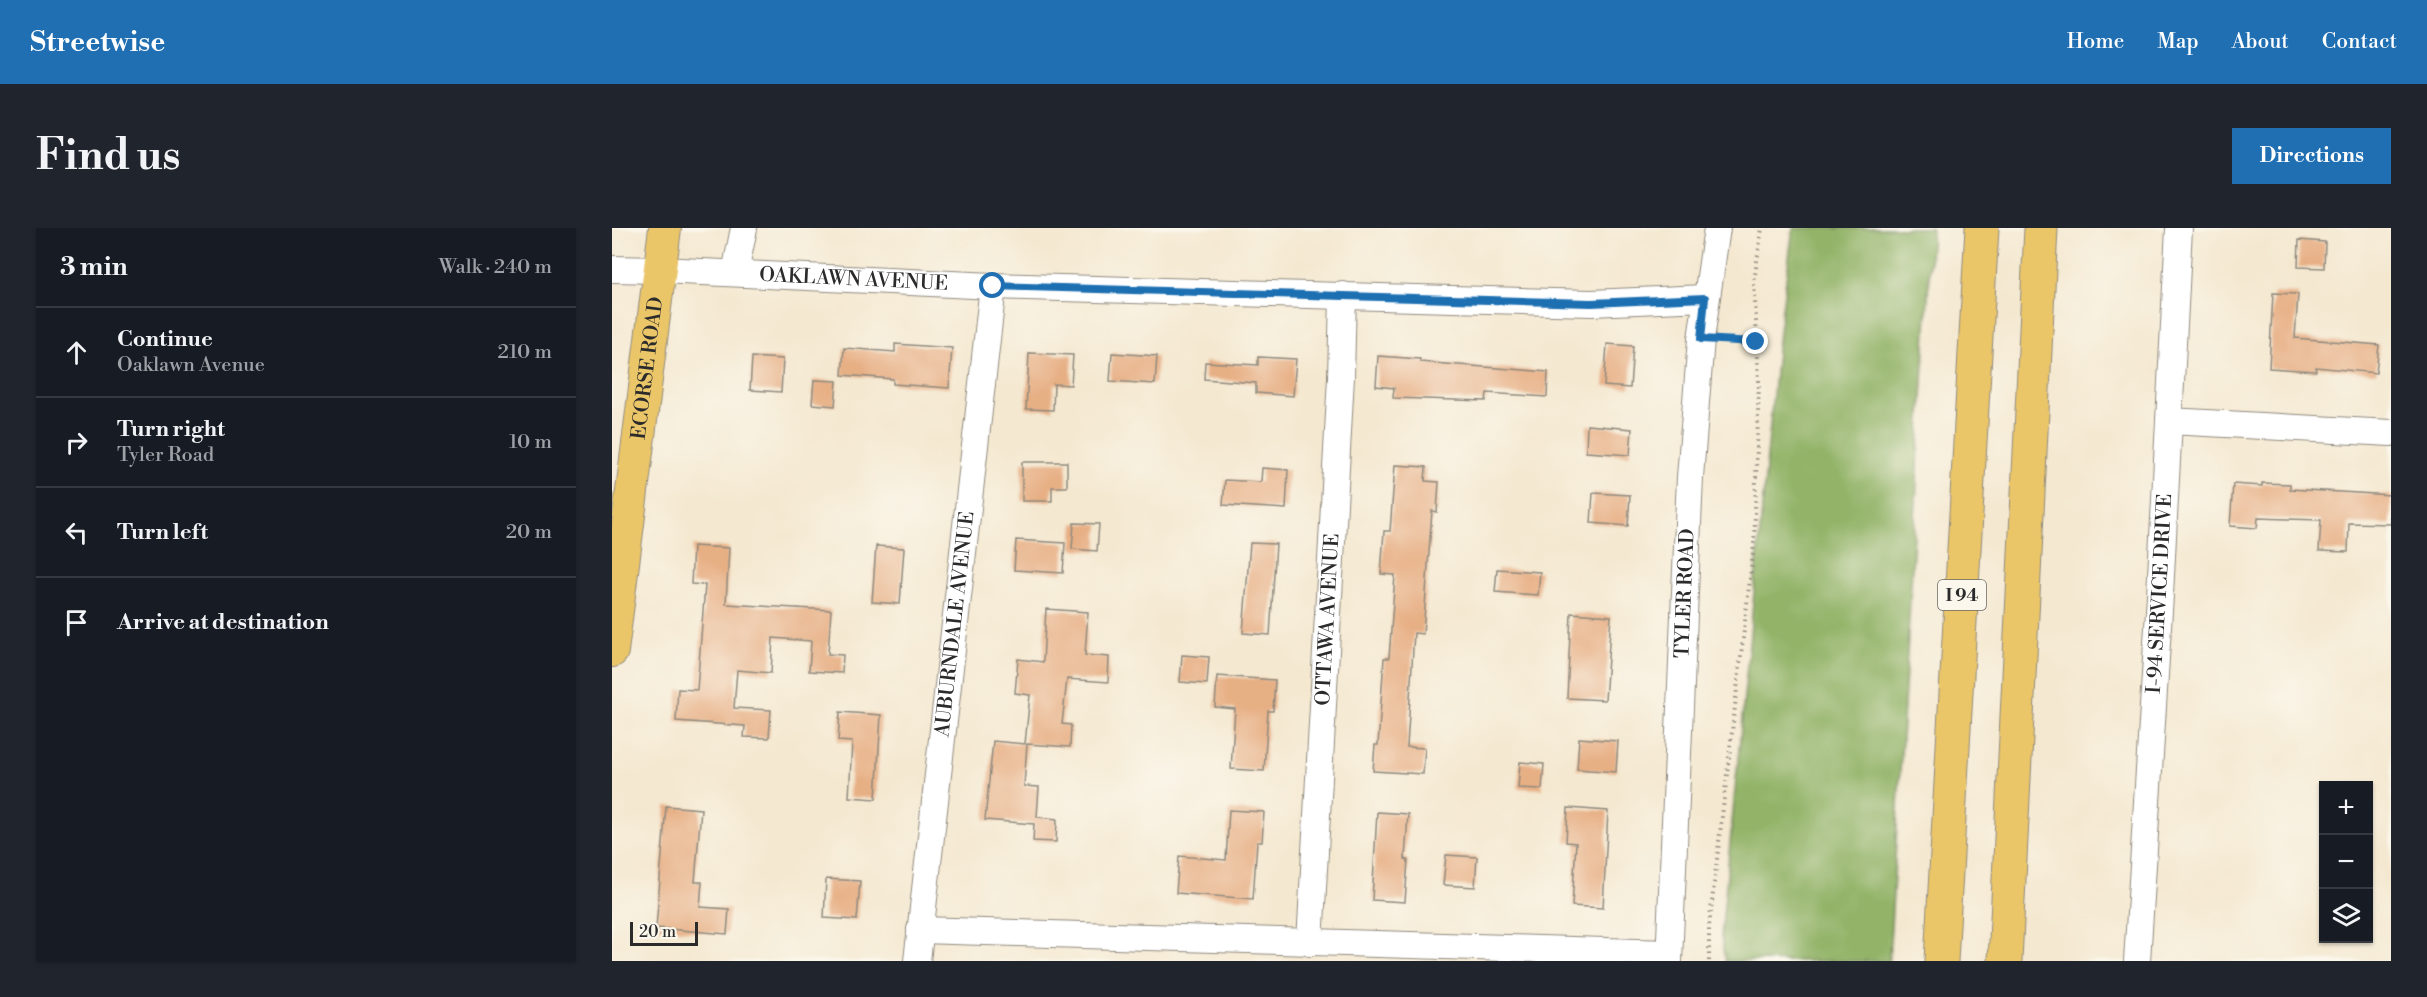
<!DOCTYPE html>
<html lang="en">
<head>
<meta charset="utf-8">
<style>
	:root { --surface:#171b24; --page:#20242c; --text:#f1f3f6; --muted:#9ea1a6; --line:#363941; --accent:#1f6fb2 }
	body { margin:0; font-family:"Libre Bodoni",serif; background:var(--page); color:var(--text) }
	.controls { position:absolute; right:18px; bottom:18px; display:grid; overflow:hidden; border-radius:0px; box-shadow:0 2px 4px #0004 }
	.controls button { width:54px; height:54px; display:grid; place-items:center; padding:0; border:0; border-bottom:2px solid var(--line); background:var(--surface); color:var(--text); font:30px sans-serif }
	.scale { position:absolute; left:18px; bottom:15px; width:68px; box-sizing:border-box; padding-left:6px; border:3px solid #2b2b2b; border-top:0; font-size:16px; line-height:21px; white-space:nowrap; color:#2b2b2b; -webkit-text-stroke:4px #fbf7ec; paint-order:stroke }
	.stop { position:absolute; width:18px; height:18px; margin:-14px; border:4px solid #1f6fb2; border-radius:50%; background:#fff }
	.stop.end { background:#1f6fb2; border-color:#fff; box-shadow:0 2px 6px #0008 }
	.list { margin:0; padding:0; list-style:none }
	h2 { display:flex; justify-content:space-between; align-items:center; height:78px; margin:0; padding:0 24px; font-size:26px }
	h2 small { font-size:20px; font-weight:400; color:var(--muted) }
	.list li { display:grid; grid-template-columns:39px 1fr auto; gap:18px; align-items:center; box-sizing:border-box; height:90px; padding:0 24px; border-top:2px solid var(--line) }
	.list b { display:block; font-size:22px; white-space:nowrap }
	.list p { margin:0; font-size:20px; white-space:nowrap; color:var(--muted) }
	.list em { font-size:20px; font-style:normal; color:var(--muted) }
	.icon { flex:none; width:33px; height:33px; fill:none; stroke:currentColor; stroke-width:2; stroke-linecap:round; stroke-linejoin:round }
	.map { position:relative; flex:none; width:1779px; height:733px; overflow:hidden; border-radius:0px }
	header { display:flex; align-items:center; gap:36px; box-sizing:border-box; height:84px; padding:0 30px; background:var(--accent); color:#fff }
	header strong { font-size:28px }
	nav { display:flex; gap:33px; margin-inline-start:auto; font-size:21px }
	.intro { display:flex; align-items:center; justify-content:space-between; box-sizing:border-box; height:144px; padding:0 36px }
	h1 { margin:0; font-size:42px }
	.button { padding:15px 27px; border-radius:0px; background:var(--accent); color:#fff; font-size:21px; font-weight:700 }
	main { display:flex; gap:36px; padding:0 36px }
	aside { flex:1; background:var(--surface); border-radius:0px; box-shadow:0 2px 4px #0004 }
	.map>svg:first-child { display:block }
	.forest { fill:#92b368; stroke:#5e6f4a; stroke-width:1.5 }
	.building { fill:#e7af84 }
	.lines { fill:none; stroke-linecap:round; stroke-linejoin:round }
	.minor-casing { stroke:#908a7e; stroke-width:28 }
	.major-casing { stroke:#908a7e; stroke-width:34 }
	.highway-casing { stroke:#908a7e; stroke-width:35 }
	.path { stroke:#908a7e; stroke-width:4; stroke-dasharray:1.5 4.5; stroke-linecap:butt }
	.minor { stroke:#fff; stroke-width:26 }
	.major { stroke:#ebc669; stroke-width:32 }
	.highway { stroke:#ebc669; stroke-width:33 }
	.route { stroke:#1f6fb2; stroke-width:8 }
	.labels { text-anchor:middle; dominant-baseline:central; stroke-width:5; stroke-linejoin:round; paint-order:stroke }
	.shield { fill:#fbf7ec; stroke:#696865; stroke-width:1.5 }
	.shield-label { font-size:18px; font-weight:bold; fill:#2b2b2b }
	.street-label { font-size:20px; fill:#2b2b2b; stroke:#fbf7ec }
</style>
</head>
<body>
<header>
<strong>Streetwise</strong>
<nav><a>Home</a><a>Map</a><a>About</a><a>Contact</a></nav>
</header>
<div class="intro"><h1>Find us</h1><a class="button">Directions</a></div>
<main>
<aside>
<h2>3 min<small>Walk · 240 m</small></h2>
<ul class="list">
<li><svg class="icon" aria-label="ahead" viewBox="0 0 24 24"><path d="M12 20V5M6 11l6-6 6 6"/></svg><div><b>Continue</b><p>Oaklawn Avenue</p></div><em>210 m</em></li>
<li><svg class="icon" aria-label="right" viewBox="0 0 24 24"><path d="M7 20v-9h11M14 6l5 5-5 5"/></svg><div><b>Turn right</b><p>Tyler Road</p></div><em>10 m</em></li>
<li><svg class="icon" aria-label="left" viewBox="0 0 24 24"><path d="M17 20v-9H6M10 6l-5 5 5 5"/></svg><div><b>Turn left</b></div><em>20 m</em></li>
<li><svg class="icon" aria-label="arrive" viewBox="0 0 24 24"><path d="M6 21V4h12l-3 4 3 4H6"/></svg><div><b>Arrive at destination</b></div></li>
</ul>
</aside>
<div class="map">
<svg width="1779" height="733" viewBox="0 0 1779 733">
	<rect width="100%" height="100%" fill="#fbf7ec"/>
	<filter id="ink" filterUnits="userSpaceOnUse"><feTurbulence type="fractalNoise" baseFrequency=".0167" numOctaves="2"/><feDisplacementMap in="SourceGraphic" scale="12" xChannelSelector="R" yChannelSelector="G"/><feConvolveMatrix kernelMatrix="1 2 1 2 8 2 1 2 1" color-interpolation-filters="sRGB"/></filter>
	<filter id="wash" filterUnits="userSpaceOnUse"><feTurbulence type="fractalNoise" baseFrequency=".008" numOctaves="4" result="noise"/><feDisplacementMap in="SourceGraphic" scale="24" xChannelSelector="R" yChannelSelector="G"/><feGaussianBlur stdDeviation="1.35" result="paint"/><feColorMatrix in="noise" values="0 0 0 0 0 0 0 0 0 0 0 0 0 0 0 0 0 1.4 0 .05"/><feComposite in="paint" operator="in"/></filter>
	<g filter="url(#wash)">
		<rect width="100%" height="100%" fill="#f4e8d0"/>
		<path class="forest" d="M 1181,0 L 1320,0 L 1277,733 L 1113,733 L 1109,709 L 1167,103 Z"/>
		<g id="blocks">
			<g class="building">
				<path d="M 1687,12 L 1713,14 L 1712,40 L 1686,39 Z"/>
				<path d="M 1661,65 L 1686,66 L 1683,110 L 1767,117 L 1764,145 L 1704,139 L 1704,143 L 1657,140 Z"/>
				<path d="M 283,116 L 340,120 L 337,160 L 281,156 L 281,151 L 230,147 L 232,120 L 283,124 Z"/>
				<path d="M 995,116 L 1021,118 L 1018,160 L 992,158 Z"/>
				<path d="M 417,125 L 461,127 L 459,157 L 442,156 L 441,182 L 414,181 Z"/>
				<path d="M 500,125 L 545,128 L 543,156 L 498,153 Z"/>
				<path d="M 766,128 L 808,131 L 808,134 L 936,144 L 935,169 L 875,165 L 874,173 L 781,170 L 782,160 L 764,158 Z"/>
				<path d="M 140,129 L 171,131 L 169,164 L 138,162 Z"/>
				<path d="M 646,129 L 684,131 L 681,168 L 644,165 L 644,155 L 592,151 L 593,134 L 646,137 Z"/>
				<path d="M 202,152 L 225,153 L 223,178 L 200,176 Z"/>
				<path d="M 975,197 L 1020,201 L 1018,227 L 974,224 Z"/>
				<path d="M 410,234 L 455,234 L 455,259 L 440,259 L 440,273 L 410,273 Z"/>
				<path d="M 783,237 L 814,239 L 813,253 L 827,254 L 825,284 L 820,283 L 811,406 L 802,405 L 795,519 L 813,520 L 811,546 L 761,543 L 763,517 L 766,517 L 772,430 L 777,430 L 783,347 L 769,346 L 772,303 L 778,303 Z"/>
				<path d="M 650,240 L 676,242 L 674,281 L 611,277 L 613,252 L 649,254 Z"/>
				<path d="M 1650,255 L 1678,256 L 1678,261 L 1779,267 L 1779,296 L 1737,295 L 1736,324 L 1707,323 L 1709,292 L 1646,290 L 1645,300 L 1618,298 L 1621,256 L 1650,258 Z"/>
				<path d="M 981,265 L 1018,267 L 1016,298 L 979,295 Z"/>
				<path d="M 462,295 L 487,296 L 485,323 L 460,321 Z"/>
				<path d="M 404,312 L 453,315 L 451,345 L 402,342 Z"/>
				<path d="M 638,315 L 664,316 L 658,407 L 631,405 Z"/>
				<path d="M 81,318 L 117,320 L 114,376 L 219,382 L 216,426 L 231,427 L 230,445 L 197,443 L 199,413 L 161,410 L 159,445 L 125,442 L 122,480 L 159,482 L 157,510 L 132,509 L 133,498 L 64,493 L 66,461 L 85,462 L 93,357 L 79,356 Z"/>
				<path d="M 264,318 L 292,320 L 288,376 L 260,374 Z"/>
				<path d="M 885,341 L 928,344 L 926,367 L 883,364 Z"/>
				<path d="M 434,381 L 476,384 L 473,427 L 497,429 L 496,454 L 455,451 L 450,496 L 459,497 L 458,519 L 415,516 L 412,558 L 427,559 L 425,589 L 445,591 L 444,614 L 421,613 L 422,596 L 373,592 L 381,513 L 413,516 L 418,467 L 403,465 L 406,431 L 431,434 Z"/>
				<path d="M 959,385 L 999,388 L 993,472 L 955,470 Z"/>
				<path d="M 570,427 L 597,429 L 595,456 L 568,454 Z"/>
				<path d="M 605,448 L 663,452 L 661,483 L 656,483 L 652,543 L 619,541 L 623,481 L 603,479 Z"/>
				<path d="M 228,484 L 269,487 L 264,571 L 237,569 L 240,514 L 226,513 Z"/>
				<path d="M 967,510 L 1006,513 L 1004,544 L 965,541 Z"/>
				<path d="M 908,534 L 932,536 L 930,561 L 906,560 Z"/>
				<path d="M 54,578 L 89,581 L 83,654 L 90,654 L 88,679 L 117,681 L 115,706 L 44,700 Z"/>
				<path d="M 956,580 L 996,583 L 991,680 L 960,678 L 964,615 L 954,614 Z"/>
				<path d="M 617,582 L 652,584 L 650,614 L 645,614 L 641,671 L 564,665 L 567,628 L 614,632 Z"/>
				<path d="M 765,584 L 796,586 L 793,631 L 796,632 L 793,674 L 760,672 Z"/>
				<path d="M 834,627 L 865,629 L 863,659 L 831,657 Z"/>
				<path d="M 214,651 L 248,653 L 245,692 L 212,690 Z"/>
			</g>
		</g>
	</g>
	<g filter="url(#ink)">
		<use href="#blocks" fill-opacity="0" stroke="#908a7e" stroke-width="1.5"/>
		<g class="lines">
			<defs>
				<g id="minor">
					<path id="s1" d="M 0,41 L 48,42 L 381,58 L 979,75 L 1093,70"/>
					<path d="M 123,45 L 132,0"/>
					<path d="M 1557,193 L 1779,205"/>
					<path d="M 308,702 L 1057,725"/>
					<path id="s2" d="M 698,715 L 729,149 L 731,67"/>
					<path id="s3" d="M 305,733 L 381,58"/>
					<path id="s4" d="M 1057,733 L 1078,249 L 1089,111 L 1105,0"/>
					<path id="s5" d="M 1525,733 L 1548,367 L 1567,0"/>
				</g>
				<g id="major">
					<path id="s6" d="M 0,423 L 53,0"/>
				</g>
				<g id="highway">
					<path d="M 1329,733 L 1370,0"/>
					<path d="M 1393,733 L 1429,0"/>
				</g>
			</defs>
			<use href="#minor" class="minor-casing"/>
			<use href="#major" class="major-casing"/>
			<use href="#highway" class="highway-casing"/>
			<g class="path">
				<path d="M 1112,112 L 1144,114"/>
				<path d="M 1097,733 L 1097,699 L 1142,317 L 1147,153 L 1142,53 L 1150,0"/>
			</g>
			<use href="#minor" class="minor"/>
			<use href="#major" class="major"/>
			<use href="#highway" class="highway"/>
		</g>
	</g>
	<g class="lines" filter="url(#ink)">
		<path class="route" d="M 381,58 L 979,75 L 1093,70 L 1089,111 L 1144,114"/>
	</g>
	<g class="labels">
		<rect class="shield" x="1326" y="352" width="48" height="30" rx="4.5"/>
		<g class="shield-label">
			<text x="1350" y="367">I 94</text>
		</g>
		<g class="street-label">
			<text stroke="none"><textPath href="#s1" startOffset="242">OAKLAWN AVENUE</textPath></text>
			<text stroke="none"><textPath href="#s6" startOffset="285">ECORSE ROAD</textPath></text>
			<text stroke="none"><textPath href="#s4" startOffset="368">TYLER ROAD</textPath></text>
			<text stroke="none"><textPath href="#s5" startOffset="368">I-94 SERVICE DRIVE</textPath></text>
			<text stroke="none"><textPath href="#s2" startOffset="324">OTTAWA AVENUE</textPath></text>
			<text stroke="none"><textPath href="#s3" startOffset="339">AUBURNDALE AVENUE</textPath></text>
		</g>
	</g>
</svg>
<div class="controls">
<button>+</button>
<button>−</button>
<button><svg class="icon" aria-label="layers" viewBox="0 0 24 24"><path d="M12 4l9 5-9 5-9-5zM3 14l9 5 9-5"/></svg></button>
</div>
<div class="scale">20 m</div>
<div class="stop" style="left:381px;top:58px"></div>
<div class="stop end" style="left:1144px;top:114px"></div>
</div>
</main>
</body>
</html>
